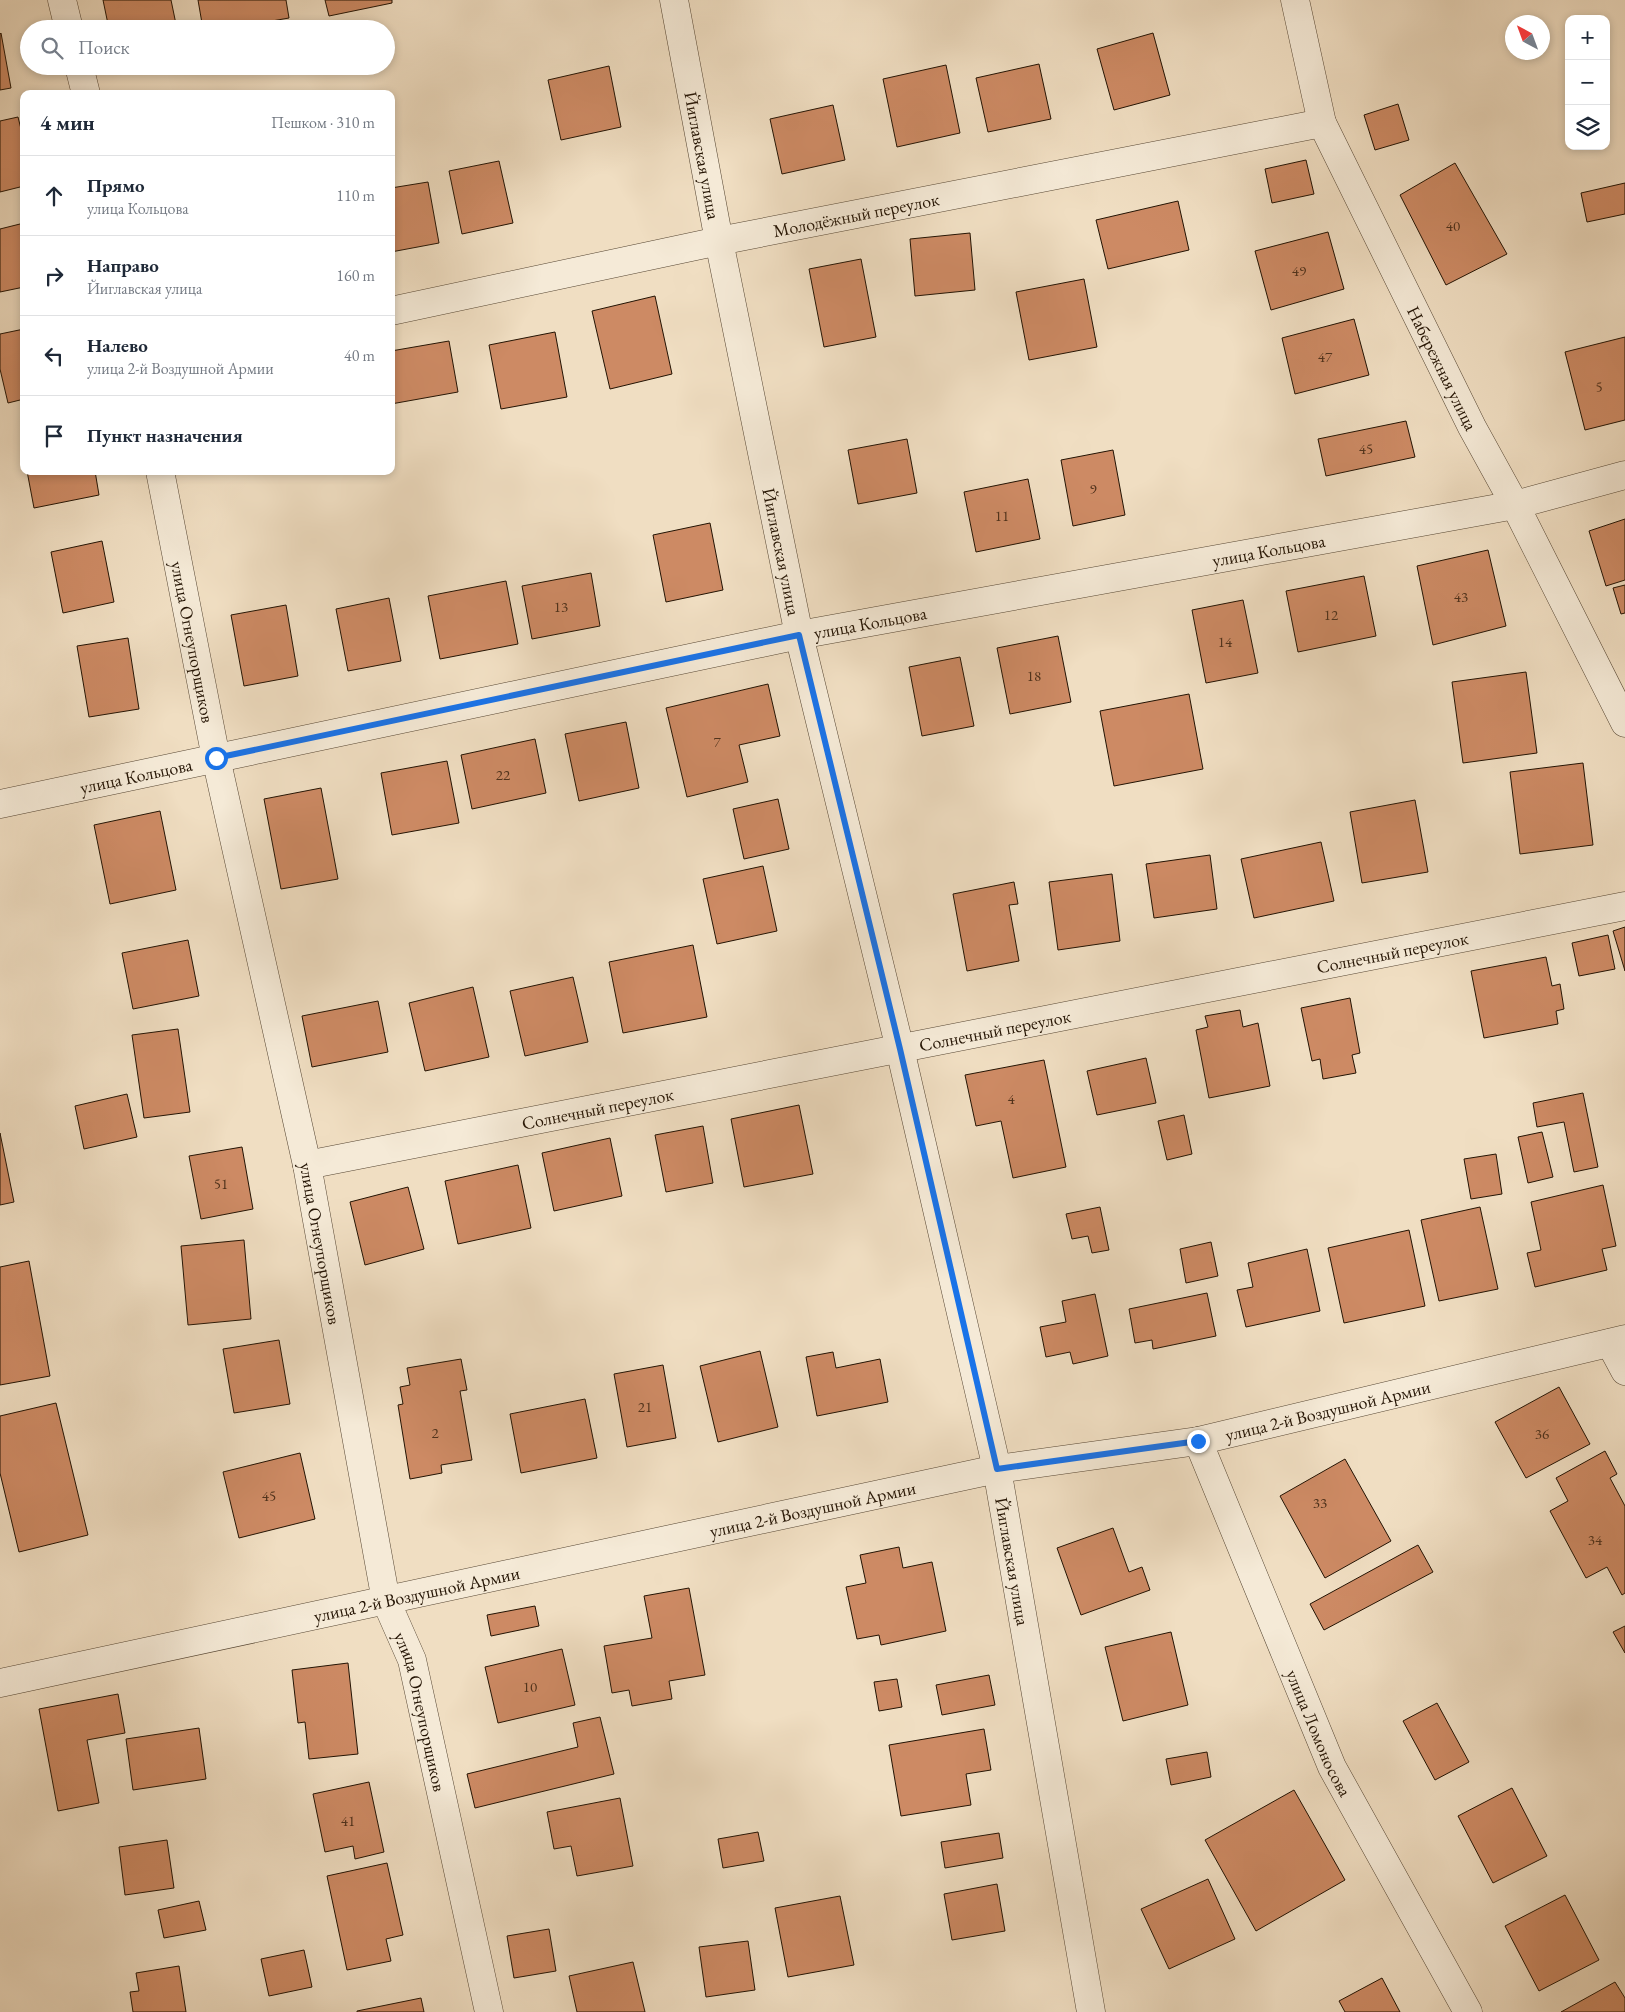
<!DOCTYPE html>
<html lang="ru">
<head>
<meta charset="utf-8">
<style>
	:root { --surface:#fff; --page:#f6f6f7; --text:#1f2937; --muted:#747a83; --line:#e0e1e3 }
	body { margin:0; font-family:"EB Garamond",serif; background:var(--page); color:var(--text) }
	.controls { position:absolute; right:15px; top:15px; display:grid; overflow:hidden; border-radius:10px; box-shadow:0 2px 8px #0003 }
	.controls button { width:45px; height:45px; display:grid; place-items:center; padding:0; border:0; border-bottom:1px solid var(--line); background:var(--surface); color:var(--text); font:25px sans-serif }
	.compass { position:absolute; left:1505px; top:15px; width:45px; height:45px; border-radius:50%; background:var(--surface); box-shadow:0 2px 8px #0003; rotate:319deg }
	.stop { position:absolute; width:15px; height:15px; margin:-11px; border:4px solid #1a73e8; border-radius:50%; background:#fff }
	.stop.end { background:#1a73e8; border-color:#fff; box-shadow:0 1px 5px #0008 }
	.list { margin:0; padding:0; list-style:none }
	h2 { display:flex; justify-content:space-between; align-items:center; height:65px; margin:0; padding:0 20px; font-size:21px }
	h2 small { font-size:16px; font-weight:400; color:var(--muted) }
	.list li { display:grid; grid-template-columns:32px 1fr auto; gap:15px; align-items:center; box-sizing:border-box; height:80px; padding:0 20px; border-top:1px solid var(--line) }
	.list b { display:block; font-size:19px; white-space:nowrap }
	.list p { margin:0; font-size:16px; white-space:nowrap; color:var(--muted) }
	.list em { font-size:16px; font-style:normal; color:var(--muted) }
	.icon { flex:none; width:28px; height:28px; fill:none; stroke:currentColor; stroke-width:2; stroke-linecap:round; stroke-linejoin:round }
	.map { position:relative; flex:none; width:1625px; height:2012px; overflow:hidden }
	.search { position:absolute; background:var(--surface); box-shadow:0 2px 8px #0003; left:20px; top:20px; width:375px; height:55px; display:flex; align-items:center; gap:12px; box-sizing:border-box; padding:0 18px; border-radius:28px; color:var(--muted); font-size:19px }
	.panel { position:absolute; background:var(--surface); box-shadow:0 2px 8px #0003; left:20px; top:90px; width:375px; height:385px; border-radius:10px }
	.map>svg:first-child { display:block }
	.building { fill:#cd8a64; stroke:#231303 }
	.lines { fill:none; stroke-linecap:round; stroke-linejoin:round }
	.minor-casing { stroke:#564633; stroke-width:29 }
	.minor { stroke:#f5ead7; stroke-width:28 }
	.route { stroke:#1a73e8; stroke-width:6 }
	.labels { text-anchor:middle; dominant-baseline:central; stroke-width:4; stroke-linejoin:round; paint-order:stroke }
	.number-label { font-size:15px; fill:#4e311b }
	.street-label { font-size:18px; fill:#231303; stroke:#f5ead7 }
</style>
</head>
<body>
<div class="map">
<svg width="1625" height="2012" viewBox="0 0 1625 2012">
	<rect width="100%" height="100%" fill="#f0dec2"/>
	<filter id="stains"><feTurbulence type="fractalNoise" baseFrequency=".004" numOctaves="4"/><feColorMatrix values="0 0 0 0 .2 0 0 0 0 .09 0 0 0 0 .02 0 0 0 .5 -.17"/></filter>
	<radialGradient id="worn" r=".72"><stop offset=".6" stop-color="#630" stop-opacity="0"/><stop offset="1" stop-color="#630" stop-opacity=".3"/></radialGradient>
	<g class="building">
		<path d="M 103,0 L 171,0 L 177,29 L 109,29 Z"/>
		<path d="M 198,0 L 286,0 L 289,18 L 226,29 L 203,29 Z"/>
		<path d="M 325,0 L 392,0 L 392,3 L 329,16 Z"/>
		<path d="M 1,33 L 11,88 L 0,90 L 0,34 Z"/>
		<path d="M 1153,33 L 1170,95 L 1114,110 L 1097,49 Z"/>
		<path d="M 1039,64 L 1051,119 L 988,132 L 976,78 Z"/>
		<path d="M 946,65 L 960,133 L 897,147 L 883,79 Z"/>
		<path d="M 609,66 L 621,127 L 561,140 L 548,80 Z"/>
		<path d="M 1398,104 L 1409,140 L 1375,150 L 1364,115 Z"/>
		<path d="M 833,105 L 845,160 L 782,174 L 770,119 Z"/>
		<path d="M 18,117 L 24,141 L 24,186 L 0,192 L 0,121 Z"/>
		<path d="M 1306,160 L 1314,194 L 1272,203 L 1265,169 Z"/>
		<path d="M 499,161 L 513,223 L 462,234 L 449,171 Z"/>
		<path d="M 1455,163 L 1507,254 L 1446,285 L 1400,195 Z"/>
		<path d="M 428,182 L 439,243 L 391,252 L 391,188 Z"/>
		<path d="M 1625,183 L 1625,214 L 1587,222 L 1581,193 Z"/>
		<path d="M 1178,201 L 1189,250 L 1108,269 L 1096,220 Z"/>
		<path d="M 24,223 L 24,287 L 0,292 L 0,229 Z"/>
		<path d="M 1328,232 L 1344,289 L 1271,310 L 1255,251 Z"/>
		<path d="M 970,233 L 975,290 L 915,296 L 910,239 Z"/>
		<path d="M 861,259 L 876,337 L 824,347 L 809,269 Z"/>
		<path d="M 1084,279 L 1097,347 L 1029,360 L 1016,292 Z"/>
		<path d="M 655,296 L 672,374 L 610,389 L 592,311 Z"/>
		<path d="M 1354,319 L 1369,375 L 1295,394 L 1282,338 Z"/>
		<path d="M 24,329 L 24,399 L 8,403 L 0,369 L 0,334 Z"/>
		<path d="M 555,332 L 567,397 L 501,409 L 489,345 Z"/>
		<path d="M 1625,337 L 1625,420 L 1585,430 L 1565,352 Z"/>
		<path d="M 449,341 L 458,392 L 391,404 L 391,351 Z"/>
		<path d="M 1406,421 L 1415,457 L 1326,476 L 1318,439 Z"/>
		<path d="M 907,439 L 917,493 L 858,504 L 848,450 Z"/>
		<path d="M 1113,450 L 1125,515 L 1073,526 L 1061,460 Z"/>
		<path d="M 27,471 L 95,471 L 99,495 L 34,508 Z"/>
		<path d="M 1028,479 L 1040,539 L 976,552 L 964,492 Z"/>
		<path d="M 1625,519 L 1625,580 L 1606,586 L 1589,531 Z"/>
		<path d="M 710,523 L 723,590 L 666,602 L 653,535 Z"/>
		<path d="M 102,541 L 114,602 L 63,613 L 51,552 Z"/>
		<path d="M 1488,550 L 1506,626 L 1433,645 L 1417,566 Z"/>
		<path d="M 591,573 L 600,626 L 532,639 L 522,586 Z"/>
		<path d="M 1364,576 L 1376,636 L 1298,652 L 1286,591 Z"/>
		<path d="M 506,581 L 518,644 L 440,659 L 428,596 Z"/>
		<path d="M 1625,585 L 1625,613 L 1621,614 L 1613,588 Z"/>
		<path d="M 389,598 L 401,661 L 348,671 L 336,609 Z"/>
		<path d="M 1243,600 L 1258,673 L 1206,683 L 1192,610 Z"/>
		<path d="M 286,605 L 298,676 L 244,686 L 231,615 Z"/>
		<path d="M 1058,636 L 1071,702 L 1010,714 L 997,648 Z"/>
		<path d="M 128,638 L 139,709 L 89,717 L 77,646 Z"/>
		<path d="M 960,657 L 974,726 L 922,736 L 909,667 Z"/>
		<path d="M 1526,672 L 1537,753 L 1463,763 L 1452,682 Z"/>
		<path d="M 768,684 L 780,736 L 739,745 L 748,782 L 687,797 L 666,708 Z"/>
		<path d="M 1189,694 L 1203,769 L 1114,786 L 1100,711 Z"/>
		<path d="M 626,722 L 639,788 L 579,801 L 565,734 Z"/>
		<path d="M 535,739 L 546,793 L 472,809 L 461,755 Z"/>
		<path d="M 447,761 L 459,823 L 392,835 L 381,773 Z"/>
		<path d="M 1583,763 L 1593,845 L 1520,854 L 1510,772 Z"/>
		<path d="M 321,788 L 338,879 L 281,889 L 264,799 Z"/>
		<path d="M 778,799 L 789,849 L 744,859 L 733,809 Z"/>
		<path d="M 1415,800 L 1428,872 L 1362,883 L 1350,812 Z"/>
		<path d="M 160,811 L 176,890 L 110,904 L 94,825 Z"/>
		<path d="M 1321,842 L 1334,901 L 1254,918 L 1241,859 Z"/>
		<path d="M 1210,855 L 1217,909 L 1154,918 L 1146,864 Z"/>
		<path d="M 763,866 L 777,931 L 717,944 L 703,879 Z"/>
		<path d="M 1112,874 L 1120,941 L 1058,950 L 1049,882 Z"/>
		<path d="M 1014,882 L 1018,904 L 1009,905 L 1019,961 L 967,971 L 953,894 Z"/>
		<path d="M 1625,927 L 1625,971 L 1613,931 Z"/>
		<path d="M 1608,935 L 1615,969 L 1579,976 L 1572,943 Z"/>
		<path d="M 188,940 L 199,996 L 133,1009 L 122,953 Z"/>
		<path d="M 693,945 L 707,1017 L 623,1033 L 609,962 Z"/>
		<path d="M 1546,957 L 1552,986 L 1560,984 L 1564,1009 L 1556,1011 L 1558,1024 L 1484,1038 L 1471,971 Z"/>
		<path d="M 573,977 L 588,1042 L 525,1056 L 510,991 Z"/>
		<path d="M 473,987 L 489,1057 L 425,1071 L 409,1003 Z"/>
		<path d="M 1350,998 L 1360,1053 L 1352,1055 L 1356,1073 L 1323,1079 L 1320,1059 L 1312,1061 L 1301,1008 Z"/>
		<path d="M 378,1001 L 388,1052 L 312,1067 L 302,1016 Z"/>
		<path d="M 1240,1010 L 1243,1027 L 1258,1023 L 1270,1086 L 1209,1098 L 1196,1030 L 1208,1027 L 1205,1016 Z"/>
		<path d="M 178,1029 L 190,1112 L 144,1118 L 132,1035 Z"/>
		<path d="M 1146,1058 L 1156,1103 L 1097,1115 L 1087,1071 Z"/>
		<path d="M 1044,1060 L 1066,1167 L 1013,1178 L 1001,1121 L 976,1126 L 965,1075 Z"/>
		<path d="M 1583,1093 L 1598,1167 L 1574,1172 L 1564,1122 L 1537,1127 L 1533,1103 Z"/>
		<path d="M 127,1094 L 137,1137 L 84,1149 L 75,1106 Z"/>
		<path d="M 799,1105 L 813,1174 L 744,1187 L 731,1119 Z"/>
		<path d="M 1184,1115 L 1192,1154 L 1167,1160 L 1158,1121 Z"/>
		<path d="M 703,1126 L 713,1183 L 666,1192 L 655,1135 Z"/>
		<path d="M 1542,1132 L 1553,1177 L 1528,1183 L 1518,1137 Z"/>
		<path d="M 0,1133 L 14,1202 L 0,1205 Z"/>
		<path d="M 610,1138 L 622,1196 L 554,1211 L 542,1153 Z"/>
		<path d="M 242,1147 L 253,1209 L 201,1219 L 189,1156 Z"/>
		<path d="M 1496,1154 L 1502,1194 L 1471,1199 L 1464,1159 Z"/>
		<path d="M 518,1165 L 531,1228 L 458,1244 L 445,1181 Z"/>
		<path d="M 1603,1185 L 1616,1246 L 1602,1249 L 1607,1270 L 1535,1287 L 1527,1253 L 1541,1250 L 1531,1202 Z"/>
		<path d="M 408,1187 L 424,1249 L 365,1265 L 350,1202 Z"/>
		<path d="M 1100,1207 L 1109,1250 L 1092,1253 L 1088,1236 L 1072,1239 L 1066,1214 Z"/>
		<path d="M 1480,1207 L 1498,1289 L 1439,1301 L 1421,1220 Z"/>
		<path d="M 1409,1230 L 1425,1306 L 1344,1323 L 1328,1248 Z"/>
		<path d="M 244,1240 L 251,1319 L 188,1325 L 181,1246 Z"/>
		<path d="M 1211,1242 L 1218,1276 L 1186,1283 L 1180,1249 Z"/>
		<path d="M 1307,1249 L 1320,1311 L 1246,1327 L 1237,1290 L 1253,1287 L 1248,1263 Z"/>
		<path d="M 29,1261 L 50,1376 L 0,1385 L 0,1267 Z"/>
		<path d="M 1207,1293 L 1216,1336 L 1153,1349 L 1152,1340 L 1135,1343 L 1129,1309 Z"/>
		<path d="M 1095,1294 L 1108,1356 L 1073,1364 L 1070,1352 L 1046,1357 L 1040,1327 L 1066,1322 L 1062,1301 Z"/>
		<path d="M 279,1340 L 290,1404 L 234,1413 L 223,1349 Z"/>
		<path d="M 760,1351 L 778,1427 L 718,1442 L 700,1366 Z"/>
		<path d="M 833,1352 L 836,1368 L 880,1359 L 888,1402 L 817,1416 L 806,1357 Z"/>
		<path d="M 461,1359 L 467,1390 L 460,1391 L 472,1460 L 441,1465 L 442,1473 L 410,1479 L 398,1405 L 403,1404 L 400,1387 L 410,1385 L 407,1368 Z"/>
		<path d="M 663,1365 L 676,1438 L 627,1447 L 614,1374 Z"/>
		<path d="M 1559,1387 L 1590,1444 L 1526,1478 L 1495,1422 Z"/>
		<path d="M 585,1399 L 597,1458 L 521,1473 L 510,1414 Z"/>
		<path d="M 56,1403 L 88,1535 L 19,1552 L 0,1473 L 0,1416 Z"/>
		<path d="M 1605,1451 L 1617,1474 L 1610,1478 L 1625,1506 L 1625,1593 L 1622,1595 L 1607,1567 L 1586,1578 L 1550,1511 L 1568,1501 L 1556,1478 Z"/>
		<path d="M 300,1453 L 315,1519 L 239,1538 L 223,1472 Z"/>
		<path d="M 1345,1459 L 1391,1541 L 1325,1578 L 1280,1496 Z"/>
		<path d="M 1113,1528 L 1129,1572 L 1142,1567 L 1150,1590 L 1081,1615 L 1057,1548 Z"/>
		<path d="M 1418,1545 L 1433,1572 L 1324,1630 L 1310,1604 Z"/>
		<path d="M 899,1547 L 903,1568 L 932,1562 L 946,1631 L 881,1645 L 879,1635 L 857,1639 L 846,1587 L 866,1583 L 860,1555 Z"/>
		<path d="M 689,1588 L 705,1675 L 669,1681 L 672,1699 L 632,1706 L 629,1690 L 612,1693 L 604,1646 L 652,1638 L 644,1596 Z"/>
		<path d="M 535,1606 L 539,1626 L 491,1636 L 487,1615 Z"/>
		<path d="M 1625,1626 L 1625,1653 L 1613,1632 Z"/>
		<path d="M 1171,1632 L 1188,1705 L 1123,1721 L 1105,1647 Z"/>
		<path d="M 562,1649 L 575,1705 L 498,1723 L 485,1667 Z"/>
		<path d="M 348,1663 L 358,1754 L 309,1759 L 305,1722 L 298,1723 L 292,1670 Z"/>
		<path d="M 989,1675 L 995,1705 L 942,1715 L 936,1685 Z"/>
		<path d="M 897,1679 L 902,1707 L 879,1711 L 874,1682 Z"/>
		<path d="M 118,1694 L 125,1733 L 87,1740 L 99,1803 L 58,1811 L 39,1709 Z"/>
		<path d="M 1437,1703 L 1469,1762 L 1435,1780 L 1403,1721 Z"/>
		<path d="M 600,1717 L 614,1774 L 475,1808 L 467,1774 L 578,1747 L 573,1723 Z"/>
		<path d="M 199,1728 L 206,1779 L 133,1790 L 126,1739 Z"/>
		<path d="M 984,1729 L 991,1770 L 966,1774 L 971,1805 L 901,1816 L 889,1745 Z"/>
		<path d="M 1207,1752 L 1211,1777 L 1171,1785 L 1166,1759 Z"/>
		<path d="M 369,1782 L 384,1852 L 355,1859 L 353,1846 L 325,1852 L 313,1794 Z"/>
		<path d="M 1512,1788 L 1547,1856 L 1493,1883 L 1458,1816 Z"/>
		<path d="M 1294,1790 L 1345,1880 L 1256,1931 L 1205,1840 Z"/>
		<path d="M 620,1798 L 633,1866 L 577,1876 L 571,1846 L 554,1849 L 547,1812 Z"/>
		<path d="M 758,1832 L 764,1861 L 723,1868 L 718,1839 Z"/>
		<path d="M 999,1833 L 1003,1858 L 945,1868 L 941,1842 Z"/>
		<path d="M 167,1840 L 174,1888 L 125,1895 L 119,1847 Z"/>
		<path d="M 387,1863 L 403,1935 L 386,1939 L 391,1961 L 347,1970 L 327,1876 Z"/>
		<path d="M 1208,1879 L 1235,1939 L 1169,1969 L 1141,1909 Z"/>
		<path d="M 997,1884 L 1005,1931 L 952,1940 L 944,1894 Z"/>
		<path d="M 1565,1895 L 1599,1960 L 1539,1991 L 1505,1926 Z"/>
		<path d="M 840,1896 L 854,1965 L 788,1977 L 775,1908 Z"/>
		<path d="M 199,1901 L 206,1930 L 164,1938 L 158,1910 Z"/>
		<path d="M 549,1929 L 556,1971 L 514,1978 L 507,1936 Z"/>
		<path d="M 748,1941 L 755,1990 L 706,1997 L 699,1947 Z"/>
		<path d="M 304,1950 L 312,1987 L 269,1996 L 261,1959 Z"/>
		<path d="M 633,1962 L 645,2012 L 577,2012 L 569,1976 Z"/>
		<path d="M 179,1966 L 186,2012 L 133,2012 L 130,1992 L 139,1991 L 136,1973 Z"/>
		<path d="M 1382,1978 L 1400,2012 L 1345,2012 L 1339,2001 Z"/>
		<path d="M 1615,1982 L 1625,1998 L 1625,2012 L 1561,2012 Z"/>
		<path d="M 421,1998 L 424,2012 L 357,2012 L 357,2011 Z"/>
	</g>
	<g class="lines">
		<defs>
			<g id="minor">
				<path d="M 62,0 L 69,29"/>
				<path id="s1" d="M 674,0 L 719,241 L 799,635 L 900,1049 L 997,1469 L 1091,2012"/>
				<path id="s2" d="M 1295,0 L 1322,123 L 1472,427 L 1515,505 L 1625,723"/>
				<path d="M 79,66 L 86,94"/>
				<path id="s3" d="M 391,311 L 719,241 L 1322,123"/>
				<path id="s4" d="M 160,471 L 216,758 L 307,1165 L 386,1601 L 412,1660 L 489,2012"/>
				<path id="s5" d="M 0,804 L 799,635 L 1515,505 L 1625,475"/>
				<path id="s6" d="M 307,1165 L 1625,906"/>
				<path d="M 1610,1343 L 1625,1371"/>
				<path id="s7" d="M 1198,1441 L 1332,1767 L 1468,2012"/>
				<path id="s8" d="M 0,1683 L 997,1469 L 1198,1441 L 1625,1339"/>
			</g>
		</defs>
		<use href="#minor" class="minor-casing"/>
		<use href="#minor" class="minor"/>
	</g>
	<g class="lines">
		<path class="route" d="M 216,758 L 799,635 L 900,1049 L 997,1469 L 1198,1441"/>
	</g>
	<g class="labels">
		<g class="number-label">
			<text x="1453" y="225">40</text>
			<text x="1299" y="270">49</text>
			<text x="1325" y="356">47</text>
			<text x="1599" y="386">5</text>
			<text x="1366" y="448">45</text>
			<text x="1093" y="488">9</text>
			<text x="1002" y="515">11</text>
			<text x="1461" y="596">43</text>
			<text x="561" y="606">13</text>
			<text x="1331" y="614">12</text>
			<text x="1225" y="641">14</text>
			<text x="1034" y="675">18</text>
			<text x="717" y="741">7</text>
			<text x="503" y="774">22</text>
			<text x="1011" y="1098">4</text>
			<text x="221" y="1183">51</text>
			<text x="645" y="1406">21</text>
			<text x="435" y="1432">2</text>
			<text x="1542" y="1433">36</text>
			<text x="269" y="1495">45</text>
			<text x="1320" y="1502">33</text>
			<text x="1595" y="1539">34</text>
			<text x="530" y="1686">10</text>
			<text x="348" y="1820">41</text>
		</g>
		<g class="street-label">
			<text stroke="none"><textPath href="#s1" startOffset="158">Йиглавская улица</textPath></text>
			<text stroke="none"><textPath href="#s3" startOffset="475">Молодёжный переулок</textPath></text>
			<text stroke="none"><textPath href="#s2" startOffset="399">Набережная улица</textPath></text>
			<text stroke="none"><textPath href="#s5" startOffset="1294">улица Кольцова</textPath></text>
			<text stroke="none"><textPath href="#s1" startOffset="562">Йиглавская улица</textPath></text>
			<text stroke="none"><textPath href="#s5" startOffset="889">улица Кольцова</textPath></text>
			<text stroke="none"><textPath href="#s4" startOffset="174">улица Огнеупорщиков</textPath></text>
			<text stroke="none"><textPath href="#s5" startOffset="139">улица Кольцова</textPath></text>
			<text stroke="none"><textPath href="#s6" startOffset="1106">Солнечный переулок</textPath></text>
			<text stroke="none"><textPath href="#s6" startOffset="701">Солнечный переулок</textPath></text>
			<text stroke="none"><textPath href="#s6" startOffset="296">Солнечный переулок</textPath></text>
			<text stroke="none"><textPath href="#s4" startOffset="789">улица Огнеупорщиков</textPath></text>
			<text stroke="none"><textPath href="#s8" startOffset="1356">улица 2-й Воздушной Армии</textPath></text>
			<text stroke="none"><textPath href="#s8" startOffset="831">улица 2-й Воздушной Армии</textPath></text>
			<text stroke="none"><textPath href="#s1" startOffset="1598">Йиглавская улица</textPath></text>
			<text stroke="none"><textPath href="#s8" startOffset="426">улица 2-й Воздушной Армии</textPath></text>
			<text stroke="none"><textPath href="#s4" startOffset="1269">улица Огнеупорщиков</textPath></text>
			<text stroke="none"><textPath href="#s7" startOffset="316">улица Ломоносова</textPath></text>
		</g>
	</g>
	<rect width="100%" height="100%" filter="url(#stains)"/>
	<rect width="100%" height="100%" fill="url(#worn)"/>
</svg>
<div class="controls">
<button>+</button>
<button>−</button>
<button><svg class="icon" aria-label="layers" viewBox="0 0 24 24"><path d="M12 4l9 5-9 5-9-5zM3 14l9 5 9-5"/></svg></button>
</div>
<svg class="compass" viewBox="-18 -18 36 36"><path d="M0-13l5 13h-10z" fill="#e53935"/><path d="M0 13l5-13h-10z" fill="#747a83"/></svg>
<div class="stop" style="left:216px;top:758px"></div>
<div class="stop end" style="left:1198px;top:1441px"></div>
<div class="search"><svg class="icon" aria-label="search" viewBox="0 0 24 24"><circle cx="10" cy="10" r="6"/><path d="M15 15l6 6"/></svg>Поиск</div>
<section class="panel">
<h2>4 мин<small>Пешком · 310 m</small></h2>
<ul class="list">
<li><svg class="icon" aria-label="ahead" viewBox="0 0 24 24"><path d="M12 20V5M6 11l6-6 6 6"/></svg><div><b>Прямо</b><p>улица Кольцова</p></div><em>110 m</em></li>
<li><svg class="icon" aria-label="right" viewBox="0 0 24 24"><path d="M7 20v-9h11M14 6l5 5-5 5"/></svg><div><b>Направо</b><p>Йиглавская улица</p></div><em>160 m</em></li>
<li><svg class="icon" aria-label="left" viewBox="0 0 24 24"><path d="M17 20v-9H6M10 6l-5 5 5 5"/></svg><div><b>Налево</b><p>улица 2-й Воздушной Армии</p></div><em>40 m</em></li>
<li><svg class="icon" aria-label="arrive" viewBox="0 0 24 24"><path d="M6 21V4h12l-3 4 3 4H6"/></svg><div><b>Пункт назначения</b></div></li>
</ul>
</section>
</div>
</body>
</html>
